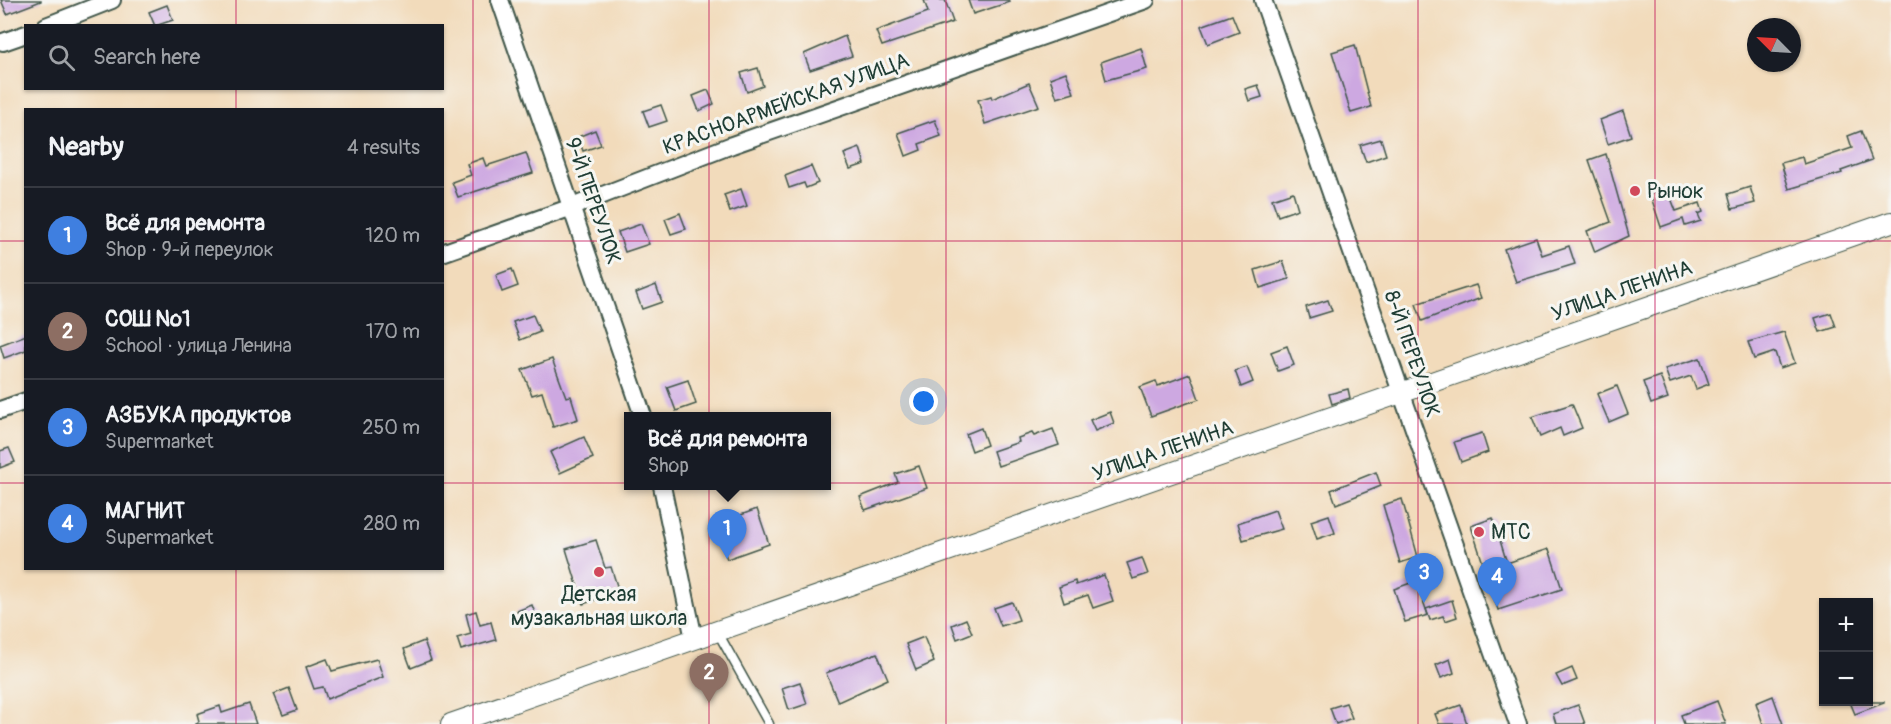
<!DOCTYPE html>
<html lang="en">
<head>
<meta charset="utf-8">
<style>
	:root { --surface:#171b24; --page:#242831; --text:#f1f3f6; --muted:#9ea1a6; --line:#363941; --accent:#d1495b }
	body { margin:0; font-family:Pangolin,sans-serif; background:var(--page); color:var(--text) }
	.controls { position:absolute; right:18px; bottom:18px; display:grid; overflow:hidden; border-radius:0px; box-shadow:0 2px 4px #0004 }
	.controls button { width:54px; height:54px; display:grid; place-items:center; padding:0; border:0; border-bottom:2px solid var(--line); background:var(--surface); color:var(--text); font:30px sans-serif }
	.compass { position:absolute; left:1747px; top:18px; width:54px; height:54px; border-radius:50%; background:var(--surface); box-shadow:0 2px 4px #0004; rotate:294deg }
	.you { position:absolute; left:924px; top:402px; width:21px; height:21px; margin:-15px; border:4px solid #fff; border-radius:50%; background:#1a73e8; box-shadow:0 0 0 9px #1a73e833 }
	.badge { display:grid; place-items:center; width:39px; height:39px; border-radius:50%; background:var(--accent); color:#fff; font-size:20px; font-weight:700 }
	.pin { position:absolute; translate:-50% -50px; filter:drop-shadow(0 2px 3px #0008) }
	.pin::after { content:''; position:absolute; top:32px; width:21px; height:18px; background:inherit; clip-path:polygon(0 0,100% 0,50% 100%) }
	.popup { position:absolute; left:624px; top:412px; width:207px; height:78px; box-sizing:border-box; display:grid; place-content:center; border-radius:0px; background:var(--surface); filter:drop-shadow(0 2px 4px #0005); font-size:20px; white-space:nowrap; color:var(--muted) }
	.popup b { font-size:22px; color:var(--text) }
	.popup::after { content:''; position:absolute; left:50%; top:100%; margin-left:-12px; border:12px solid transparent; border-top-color:var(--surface) }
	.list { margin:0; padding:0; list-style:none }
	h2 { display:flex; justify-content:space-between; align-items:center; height:78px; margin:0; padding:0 24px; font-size:26px }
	h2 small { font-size:20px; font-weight:400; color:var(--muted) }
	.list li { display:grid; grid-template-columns:39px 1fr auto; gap:18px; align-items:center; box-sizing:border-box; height:96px; padding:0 24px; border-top:2px solid var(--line) }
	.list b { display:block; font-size:22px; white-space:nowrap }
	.list p { margin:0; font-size:20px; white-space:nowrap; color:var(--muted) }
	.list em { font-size:20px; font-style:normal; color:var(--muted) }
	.icon { flex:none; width:33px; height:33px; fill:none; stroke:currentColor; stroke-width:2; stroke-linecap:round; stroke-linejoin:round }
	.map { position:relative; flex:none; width:1891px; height:724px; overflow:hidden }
	.search { position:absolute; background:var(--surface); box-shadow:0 2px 4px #0004; left:24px; top:24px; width:420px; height:66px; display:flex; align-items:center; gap:15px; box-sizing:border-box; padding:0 21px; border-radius:0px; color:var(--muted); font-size:22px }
	.panel { position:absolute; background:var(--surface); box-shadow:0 2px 4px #0004; left:24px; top:108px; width:420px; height:462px; border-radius:0px }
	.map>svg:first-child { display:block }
	.building { fill:#cda8e1 }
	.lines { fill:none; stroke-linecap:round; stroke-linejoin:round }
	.service-casing { stroke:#3f5548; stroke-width:11 }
	.minor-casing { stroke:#3f5548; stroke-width:20 }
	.tertiary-casing { stroke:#3f5548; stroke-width:22 }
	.service { stroke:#fff; stroke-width:8 }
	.minor { stroke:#fff; stroke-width:16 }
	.tertiary { stroke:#fff; stroke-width:20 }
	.grid { fill:none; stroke:#c2185b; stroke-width:1.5; stroke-opacity:0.55 }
	.poi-dot { fill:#d1495b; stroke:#f6f6f2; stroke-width:2 }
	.labels { text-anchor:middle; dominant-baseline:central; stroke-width:6; stroke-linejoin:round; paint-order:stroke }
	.street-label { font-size:21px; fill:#1f3d34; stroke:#f6f6f2 }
	.poi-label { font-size:21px; fill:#1f3d34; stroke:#f6f6f2; text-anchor:start }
</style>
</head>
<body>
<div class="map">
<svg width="1891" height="724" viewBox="0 0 1891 724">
	<rect width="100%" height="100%" fill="#f6f6f2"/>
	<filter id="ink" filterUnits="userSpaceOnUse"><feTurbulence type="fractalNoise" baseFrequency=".0167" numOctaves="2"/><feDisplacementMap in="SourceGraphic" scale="12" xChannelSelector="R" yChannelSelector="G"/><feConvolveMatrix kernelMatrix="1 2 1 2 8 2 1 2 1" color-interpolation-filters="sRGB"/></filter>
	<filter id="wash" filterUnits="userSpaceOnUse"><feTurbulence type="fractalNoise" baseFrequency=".008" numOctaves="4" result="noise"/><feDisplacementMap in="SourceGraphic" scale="24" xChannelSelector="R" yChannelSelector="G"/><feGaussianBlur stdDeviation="1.35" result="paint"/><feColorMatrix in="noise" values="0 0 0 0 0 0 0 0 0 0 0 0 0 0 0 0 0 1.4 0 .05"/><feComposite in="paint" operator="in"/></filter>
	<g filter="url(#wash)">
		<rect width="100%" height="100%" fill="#f2dbbb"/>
		<g id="blocks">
			<g class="building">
				<path d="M 1,0 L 41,0 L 41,1 L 7,14 Z"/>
				<path d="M 924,0 L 945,0 L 953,22 L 882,46 L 876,31 L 928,12 Z"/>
				<path d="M 968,0 L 1009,0 L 1010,2 L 973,14 Z"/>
				<path d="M 167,5 L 173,20 L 155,26 L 149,12 Z"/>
				<path d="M 1232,15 L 1239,32 L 1208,44 L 1201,26 Z"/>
				<path d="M 845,36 L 852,56 L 810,70 L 804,54 Z"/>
				<path d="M 1355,45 L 1371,107 L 1351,113 L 1332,52 Z"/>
				<path d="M 1141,48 L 1147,69 L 1106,80 L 1101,62 Z"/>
				<path d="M 758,68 L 763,86 L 747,92 L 741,73 Z"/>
				<path d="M 1066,72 L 1074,93 L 1057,98 L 1050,78 Z"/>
				<path d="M 1029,83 L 1039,106 L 985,124 L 978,100 L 991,96 L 992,99 Z"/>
				<path d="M 1258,85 L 1262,97 L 1249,101 L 1245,89 Z"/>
				<path d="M 708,90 L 714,104 L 699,111 L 693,96 Z"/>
				<path d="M 661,105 L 667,121 L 649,127 L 643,111 Z"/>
				<path d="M 1623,111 L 1631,136 L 1608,144 L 1600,120 Z"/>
				<path d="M 935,120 L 941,136 L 919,144 L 921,150 L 906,156 L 898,133 Z"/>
				<path d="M 595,130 L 601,145 L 583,151 L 578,137 Z"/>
				<path d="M 1861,131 L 1872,160 L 1841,171 L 1842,173 L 1789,189 L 1781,163 L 1802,157 L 1804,164 L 1852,148 L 1848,136 Z"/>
				<path d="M 1381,139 L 1386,155 L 1366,162 L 1360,145 Z"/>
				<path d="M 860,148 L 865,164 L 850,169 L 844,154 Z"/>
				<path d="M 526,153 L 533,173 L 458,197 L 452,182 L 471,175 L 467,164 L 483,158 L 486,166 Z"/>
				<path d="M 1606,154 L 1629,236 L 1595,252 L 1587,231 L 1611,222 L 1589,160 Z"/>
				<path d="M 811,166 L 818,183 L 806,188 L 804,183 L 789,188 L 785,176 Z"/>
				<path d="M 1750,187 L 1755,203 L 1732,209 L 1728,194 Z"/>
				<path d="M 1667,188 L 1676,211 L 1700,203 L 1703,212 L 1698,214 L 1701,221 L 1685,226 L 1683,219 L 1661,227 L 1650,194 Z"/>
				<path d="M 741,189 L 747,206 L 730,212 L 724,195 Z"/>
				<path d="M 1293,192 L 1298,209 L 1278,216 L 1272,199 Z"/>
				<path d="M 680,213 L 686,229 L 671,234 L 665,219 Z"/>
				<path d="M 641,224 L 649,244 L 625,252 L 618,232 Z"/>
				<path d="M 1536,238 L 1542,255 L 1569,246 L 1575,264 L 1516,282 L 1504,249 Z"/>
				<path d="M 1283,261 L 1289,279 L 1260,288 L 1255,270 Z"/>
				<path d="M 512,269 L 518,286 L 502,292 L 496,275 Z"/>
				<path d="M 656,285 L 662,302 L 642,309 L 636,293 Z"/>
				<path d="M 1476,285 L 1481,298 L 1422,321 L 1416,304 Z"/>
				<path d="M 1328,300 L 1332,311 L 1309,318 L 1306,307 Z"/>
				<path d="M 1831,313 L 1836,327 L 1820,332 L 1815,318 Z"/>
				<path d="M 533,315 L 540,332 L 520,340 L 513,322 Z"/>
				<path d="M 1784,332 L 1795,363 L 1780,368 L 1775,352 L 1754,359 L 1748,342 Z"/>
				<path d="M 26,335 L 26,350 L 4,358 L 0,345 Z"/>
				<path d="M 1287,346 L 1294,365 L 1278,371 L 1271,352 Z"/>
				<path d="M 1700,358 L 1709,384 L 1696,389 L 1691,376 L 1670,383 L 1665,369 Z"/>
				<path d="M 552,359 L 566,397 L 571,396 L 578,419 L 553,427 L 542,392 L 532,395 L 522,370 Z"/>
				<path d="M 1247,367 L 1253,382 L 1241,387 L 1235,371 Z"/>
				<path d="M 1190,374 L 1199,399 L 1151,416 L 1140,387 L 1156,381 L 1158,386 Z"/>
				<path d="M 1660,376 L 1668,398 L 1651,404 L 1643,382 Z"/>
				<path d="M 688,380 L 696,404 L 676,411 L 667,387 Z"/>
				<path d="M 1617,386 L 1628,414 L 1609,422 L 1597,394 Z"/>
				<path d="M 1348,389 L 1350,398 L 1332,404 L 1329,394 Z"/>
				<path d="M 1572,404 L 1582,428 L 1563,436 L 1560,428 L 1540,437 L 1532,417 Z"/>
				<path d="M 1110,412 L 1114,423 L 1095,431 L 1090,420 Z"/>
				<path d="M 981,428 L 987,445 L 972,451 L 966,434 Z"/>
				<path d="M 1053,429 L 1059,445 L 998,466 L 993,451 L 1019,442 L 1018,438 L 1032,433 L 1034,436 Z"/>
				<path d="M 1482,433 L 1488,452 L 1461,462 L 1454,442 Z"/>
				<path d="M 584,437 L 593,458 L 560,473 L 550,452 Z"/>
				<path d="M 9,448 L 15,462 L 0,468 L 0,451 Z"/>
				<path d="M 919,466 L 927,488 L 865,510 L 860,497 L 898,482 L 895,474 Z"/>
				<path d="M 1376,472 L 1381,486 L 1336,504 L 1331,490 Z"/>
				<path d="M 1402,499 L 1418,557 L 1400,563 L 1383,505 Z"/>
				<path d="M 757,509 L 769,544 L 727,559 L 714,525 Z"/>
				<path d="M 1275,510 L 1282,529 L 1243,540 L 1238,523 Z"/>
				<path d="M 1329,515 L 1335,533 L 1317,539 L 1311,521 Z"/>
				<path d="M 1493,518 L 1507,563 L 1549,549 L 1562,589 L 1498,610 L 1471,526 Z"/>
				<path d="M 596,540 L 605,568 L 611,567 L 619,592 L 583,604 L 566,549 Z"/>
				<path d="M 1142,558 L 1148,574 L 1133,579 L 1127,563 Z"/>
				<path d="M 1104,575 L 1113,601 L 1093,608 L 1088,595 L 1064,603 L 1059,587 L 1075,581 L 1076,585 Z"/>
				<path d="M 1416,581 L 1428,615 L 1405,622 L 1394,589 Z"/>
				<path d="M 1452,600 L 1457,617 L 1445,621 L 1443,616 L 1430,620 L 1426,609 Z"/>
				<path d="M 1012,602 L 1019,620 L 1001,626 L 994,608 Z"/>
				<path d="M 532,605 L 538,621 L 522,626 L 517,611 Z"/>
				<path d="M 476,611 L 480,625 L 491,622 L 496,640 L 461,650 L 457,638 L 471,634 L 466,614 Z"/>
				<path d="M 966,619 L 972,633 L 957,639 L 952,625 Z"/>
				<path d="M 924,637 L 934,662 L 916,670 L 906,644 Z"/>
				<path d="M 424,641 L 431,660 L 411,668 L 404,649 Z"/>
				<path d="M 877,653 L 888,679 L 838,702 L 826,673 Z"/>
				<path d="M 327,659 L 332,671 L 377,659 L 383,677 L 327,699 L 323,687 L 314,689 L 306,667 Z"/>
				<path d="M 1450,659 L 1454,673 L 1441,678 L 1436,665 Z"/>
				<path d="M 1572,668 L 1577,680 L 1562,686 L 1556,675 Z"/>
				<path d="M 800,682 L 807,704 L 789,710 L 782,688 Z"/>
				<path d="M 289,688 L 297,710 L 283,715 L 274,694 Z"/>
				<path d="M 1773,696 L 1783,724 L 1763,724 L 1756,703 Z"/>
				<path d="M 1717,701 L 1726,724 L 1684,724 L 1681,715 Z"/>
				<path d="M 1850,702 L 1884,702 L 1884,703 L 1855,714 Z"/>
				<path d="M 1346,703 L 1352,718 L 1336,724 L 1330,708 Z"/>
				<path d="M 249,704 L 256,724 L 196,724 L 199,721 L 197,714 L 220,706 L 222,713 Z"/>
				<path d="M 1461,705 L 1467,724 L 1439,724 L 1435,714 Z"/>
				<path d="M 1578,705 L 1585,724 L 1556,724 L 1553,714 Z"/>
			</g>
		</g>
	</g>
	<g filter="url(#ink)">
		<use href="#blocks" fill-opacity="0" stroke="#3f5548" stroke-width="1.5"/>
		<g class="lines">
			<defs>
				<path id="service" d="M 717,631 L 769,724"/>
				<g id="minor">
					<path d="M 500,0 L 643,416"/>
					<path d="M 1263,0 L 1518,724"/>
					<path d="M 46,26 L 112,0"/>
					<path d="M 3,42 L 26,34"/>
					<path d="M 442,253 L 572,207 L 732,145 L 1146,0"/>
					<path d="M 0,410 L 26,401"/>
					<path d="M 662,486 L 694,639"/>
				</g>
				<path id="tertiary" d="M 451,724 L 1891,222"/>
			</defs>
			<use href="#service" class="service-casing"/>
			<use href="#minor" class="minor-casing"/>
			<use href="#tertiary" class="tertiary-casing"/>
			<use href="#service" class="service"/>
			<use href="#minor" class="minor"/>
			<use href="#tertiary" class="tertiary"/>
		</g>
	</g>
	<path class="grid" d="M 236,0 L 236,26M 473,0 L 473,724M 709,0 L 709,724M 946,0 L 946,724M 1182,0 L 1182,724M 1418,0 L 1418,724M 1655,0 L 1655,724M 236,88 L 236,110M 0,241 L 26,241M 442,241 L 1891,241M 0,483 L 26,483M 442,483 L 1891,483M 236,568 L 236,724"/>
	<g class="poi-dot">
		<circle cx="1635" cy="191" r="6"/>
		<circle cx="1479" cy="532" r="6"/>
		<circle cx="599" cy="572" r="6"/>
	</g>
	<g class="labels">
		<g class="street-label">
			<text transform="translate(786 104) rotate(-20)">КРАСНОАРМЕЙСКАЯ УЛИЦА</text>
			<text transform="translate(593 201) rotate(71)">9-Й ПЕРЕУЛОК</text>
			<text transform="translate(1622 291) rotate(-19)">УЛИЦА ЛЕНИНА</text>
			<text transform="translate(1412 354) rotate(71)">8-Й ПЕРЕУЛОК</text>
			<text transform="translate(1163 451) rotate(-19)">УЛИЦА ЛЕНИНА</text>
		</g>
		<g class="poi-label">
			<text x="1647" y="191">Рынок</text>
			<text x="1491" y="532">МТС</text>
			<text x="599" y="594" text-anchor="middle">Детская<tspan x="599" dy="24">музакальная школа</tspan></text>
		</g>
	</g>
</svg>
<div class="controls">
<button>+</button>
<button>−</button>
</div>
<svg class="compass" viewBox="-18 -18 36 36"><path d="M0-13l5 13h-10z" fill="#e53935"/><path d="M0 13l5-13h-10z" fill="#9ea1a6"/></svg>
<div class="you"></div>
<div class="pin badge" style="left:727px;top:559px;background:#3f7fe0">1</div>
<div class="popup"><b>Всё для ремонта</b>Shop</div>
<div class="pin badge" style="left:709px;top:703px;background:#8d6e63">2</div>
<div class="pin badge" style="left:1424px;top:603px;background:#3f7fe0">3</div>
<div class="pin badge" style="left:1497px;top:607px;background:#3f7fe0">4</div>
<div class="search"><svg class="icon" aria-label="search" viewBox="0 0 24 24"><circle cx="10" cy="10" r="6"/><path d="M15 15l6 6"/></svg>Search here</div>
<section class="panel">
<h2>Nearby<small>4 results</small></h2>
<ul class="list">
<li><span class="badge" style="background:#3f7fe0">1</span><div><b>Всё для ремонта</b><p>Shop · 9-й переулок</p></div><em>120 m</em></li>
<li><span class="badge" style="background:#8d6e63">2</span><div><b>СОШ №1</b><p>School · улица Ленина</p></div><em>170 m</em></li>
<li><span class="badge" style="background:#3f7fe0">3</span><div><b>АЗБУКА продуктов</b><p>Supermarket</p></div><em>250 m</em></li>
<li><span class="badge" style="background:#3f7fe0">4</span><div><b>МАГНИТ</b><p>Supermarket</p></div><em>280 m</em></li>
</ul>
</section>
</div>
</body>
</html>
